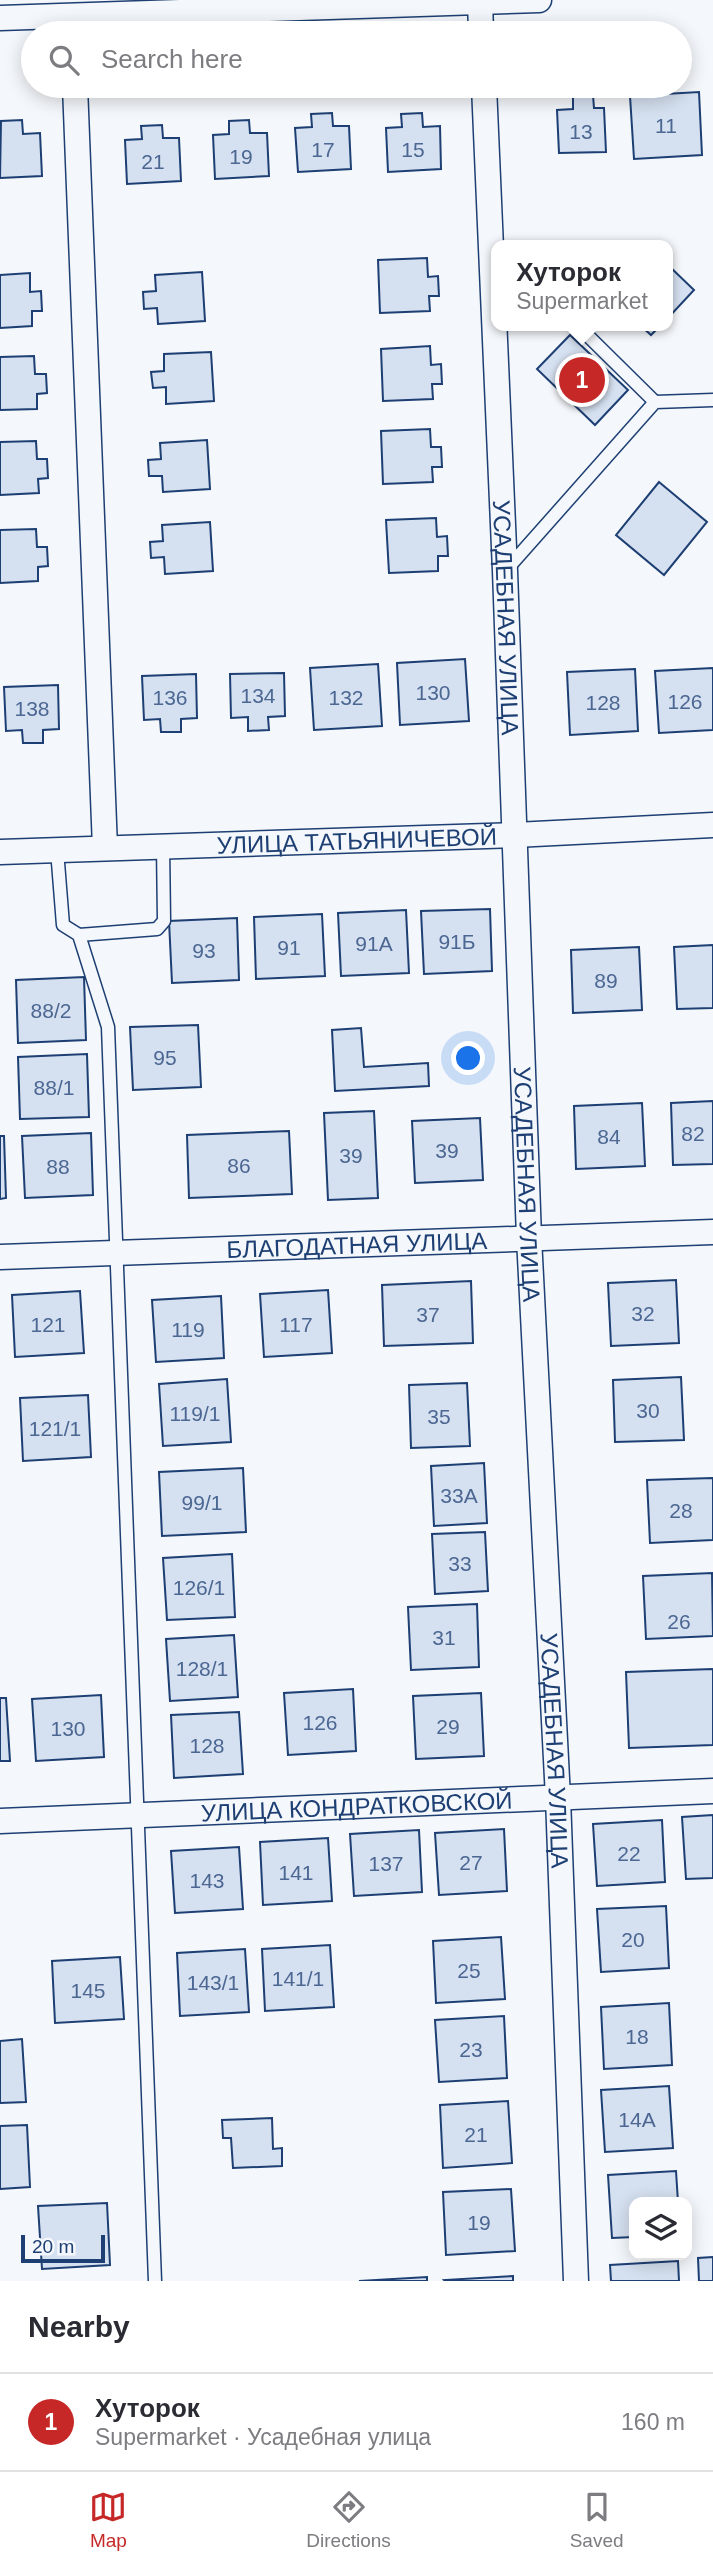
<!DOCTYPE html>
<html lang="en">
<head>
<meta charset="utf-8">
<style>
	:root { --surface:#fff; --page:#f2f2f3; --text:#2b2b33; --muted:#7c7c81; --line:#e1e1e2; --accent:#c62828 }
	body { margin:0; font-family:Helvetica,sans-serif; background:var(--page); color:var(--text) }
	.controls { position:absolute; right:21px; bottom:21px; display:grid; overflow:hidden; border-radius:14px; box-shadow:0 4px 18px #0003 }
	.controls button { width:63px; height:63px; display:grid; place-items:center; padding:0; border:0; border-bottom:2px solid var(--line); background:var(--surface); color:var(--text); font:35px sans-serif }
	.scale { position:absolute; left:21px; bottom:18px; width:84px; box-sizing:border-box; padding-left:7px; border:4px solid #1d3f73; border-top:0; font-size:19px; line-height:24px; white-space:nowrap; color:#1d3f73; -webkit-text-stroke:5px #f4f7fb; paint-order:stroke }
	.you { position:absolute; left:469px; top:1059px; width:24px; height:24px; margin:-18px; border:5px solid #fff; border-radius:50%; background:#1a73e8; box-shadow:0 0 0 10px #1a73e833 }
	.badge { display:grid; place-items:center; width:46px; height:46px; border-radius:50%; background:var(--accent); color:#fff; font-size:23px; font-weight:700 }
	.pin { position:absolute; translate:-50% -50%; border:4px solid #fff; box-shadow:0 2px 7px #0006 }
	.popup { position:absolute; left:491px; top:240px; width:182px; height:91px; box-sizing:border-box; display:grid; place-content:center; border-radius:14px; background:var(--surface); filter:drop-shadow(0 2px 5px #0005); font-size:23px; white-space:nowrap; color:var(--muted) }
	.popup b { font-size:26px; color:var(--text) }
	.popup::after { content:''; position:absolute; left:50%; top:100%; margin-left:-14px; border:14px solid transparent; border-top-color:var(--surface) }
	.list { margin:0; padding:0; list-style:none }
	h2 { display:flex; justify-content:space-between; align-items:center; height:91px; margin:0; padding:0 28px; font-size:30px }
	h2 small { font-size:23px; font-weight:400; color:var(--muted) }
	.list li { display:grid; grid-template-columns:46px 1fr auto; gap:21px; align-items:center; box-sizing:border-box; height:98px; padding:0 28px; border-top:2px solid var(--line) }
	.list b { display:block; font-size:26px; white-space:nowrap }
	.list p { margin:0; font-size:23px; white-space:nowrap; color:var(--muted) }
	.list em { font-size:23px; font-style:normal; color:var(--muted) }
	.icon { flex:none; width:38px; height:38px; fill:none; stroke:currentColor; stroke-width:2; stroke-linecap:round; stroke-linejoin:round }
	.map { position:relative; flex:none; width:713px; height:2281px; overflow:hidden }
	.search { position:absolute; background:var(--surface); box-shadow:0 4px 18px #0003; left:21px; right:21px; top:21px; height:77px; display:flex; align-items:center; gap:18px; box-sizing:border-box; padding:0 24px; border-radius:38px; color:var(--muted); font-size:26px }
	.sheet { height:189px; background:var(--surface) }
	nav { display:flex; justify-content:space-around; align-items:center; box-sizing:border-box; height:98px; border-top:2px solid var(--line); background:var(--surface); font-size:19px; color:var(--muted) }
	nav a { display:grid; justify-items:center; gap:4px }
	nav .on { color:var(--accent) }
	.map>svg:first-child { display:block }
	.building { fill:#d5e0f0; stroke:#1d3f73; stroke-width:2 }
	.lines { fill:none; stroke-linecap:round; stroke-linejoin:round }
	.service-casing { stroke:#1d3f73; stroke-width:15 }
	.minor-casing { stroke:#1d3f73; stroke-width:27 }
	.service { stroke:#f4f7fb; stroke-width:12 }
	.minor { stroke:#f4f7fb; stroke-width:24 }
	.labels { text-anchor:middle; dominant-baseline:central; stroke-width:5; stroke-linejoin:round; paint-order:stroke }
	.number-label { font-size:21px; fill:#4b6792 }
	.street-label { font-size:24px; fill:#1d3f73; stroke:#f4f7fb }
</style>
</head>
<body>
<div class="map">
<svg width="713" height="2281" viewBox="0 0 713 2281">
	<rect width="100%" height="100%" fill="#f4f7fb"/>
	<g class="building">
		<path d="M 699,92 L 702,155 L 634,159 L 630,96 Z"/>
		<path d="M 593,95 L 594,108 L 604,108 L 606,152 L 559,153 L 557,110 L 573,109 L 573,96 Z"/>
		<path d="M 332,113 L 333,126 L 349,126 L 351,169 L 298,172 L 295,128 L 312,127 L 311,114 Z"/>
		<path d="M 422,113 L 423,127 L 440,126 L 441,169 L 388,172 L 386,128 L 402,127 L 401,114 Z"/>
		<path d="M 22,120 L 23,134 L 40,133 L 42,176 L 0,178 L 1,121 Z"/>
		<path d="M 249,120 L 250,133 L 267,133 L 269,176 L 215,179 L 213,135 L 229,134 L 229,121 Z"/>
		<path d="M 162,125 L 163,138 L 179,138 L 181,181 L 127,184 L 125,140 L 142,139 L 141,126 Z"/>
		<path d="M 427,258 L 428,277 L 438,276 L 439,296 L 429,296 L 430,311 L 380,313 L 378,260 Z"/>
		<path d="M 668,265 L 694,290 L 668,318 Z"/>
		<path d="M 202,272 L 205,321 L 158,324 L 157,308 L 144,309 L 143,292 L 156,291 L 155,275 Z"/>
		<path d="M 30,273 L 30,292 L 41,291 L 42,311 L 32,311 L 32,326 L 0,328 L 0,275 Z"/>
		<path d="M 641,326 L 660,326 L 651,335 Z"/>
		<path d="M 570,335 L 628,390 L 595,425 L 537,369 Z"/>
		<path d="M 430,346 L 431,365 L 441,364 L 442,384 L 432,384 L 433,399 L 383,401 L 381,349 Z"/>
		<path d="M 211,352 L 214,401 L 166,404 L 166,387 L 153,388 L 151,372 L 164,371 L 164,354 Z"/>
		<path d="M 34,356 L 35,374 L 46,374 L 47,393 L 37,394 L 37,409 L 0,410 L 0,357 Z"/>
		<path d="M 430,429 L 431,447 L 441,447 L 442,467 L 432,467 L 433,482 L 383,484 L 381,431 Z"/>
		<path d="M 207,440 L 210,489 L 163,492 L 162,476 L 149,476 L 148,460 L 161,459 L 160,443 Z"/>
		<path d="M 36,441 L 37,459 L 47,459 L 48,478 L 38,479 L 39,493 L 0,495 L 0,442 Z"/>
		<path d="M 659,482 L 707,522 L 664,575 L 616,535 Z"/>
		<path d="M 436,518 L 437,537 L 447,536 L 448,556 L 438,556 L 438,571 L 389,573 L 386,520 Z"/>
		<path d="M 210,522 L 213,571 L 165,574 L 164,557 L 151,558 L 150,542 L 163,541 L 162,525 Z"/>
		<path d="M 36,529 L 37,547 L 47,547 L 48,566 L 38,567 L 38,581 L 0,583 L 0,530 Z"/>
		<path d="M 465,659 L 469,721 L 400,725 L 397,663 Z"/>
		<path d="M 378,664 L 382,726 L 314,730 L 310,668 Z"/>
		<path d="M 713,668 L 713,730 L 659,733 L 655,671 Z"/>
		<path d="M 635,669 L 638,731 L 570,735 L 567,672 Z"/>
		<path d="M 284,673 L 285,716 L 268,717 L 269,730 L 248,731 L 248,717 L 231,718 L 230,674 Z"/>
		<path d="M 196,674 L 197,718 L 181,719 L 181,732 L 161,732 L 160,719 L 144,720 L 142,676 Z"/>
		<path d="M 58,685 L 59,729 L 43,730 L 43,743 L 23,743 L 22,730 L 6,731 L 4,687 Z"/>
		<path d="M 490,909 L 492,971 L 424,974 L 421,911 Z"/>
		<path d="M 406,910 L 409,973 L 341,976 L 338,913 Z"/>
		<path d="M 322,914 L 325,976 L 256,979 L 254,917 Z"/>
		<path d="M 237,918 L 239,980 L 172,983 L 169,921 Z"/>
		<path d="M 713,945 L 713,1008 L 677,1009 L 674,947 Z"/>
		<path d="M 639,947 L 642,1010 L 573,1013 L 571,950 Z"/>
		<path d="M 84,977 L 86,1040 L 18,1043 L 16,980 Z"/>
		<path d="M 198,1025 L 201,1087 L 133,1090 L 130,1027 Z"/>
		<path d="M 361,1028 L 364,1067 L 428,1063 L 429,1086 L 335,1091 L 332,1030 Z"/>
		<path d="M 87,1054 L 89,1117 L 20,1119 L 18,1057 Z"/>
		<path d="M 713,1101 L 713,1164 L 673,1165 L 671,1103 Z"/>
		<path d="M 642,1103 L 645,1166 L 576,1169 L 574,1106 Z"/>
		<path d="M 374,1111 L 378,1198 L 328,1200 L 324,1113 Z"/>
		<path d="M 480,1118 L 483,1180 L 415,1183 L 412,1121 Z"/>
		<path d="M 289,1131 L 292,1194 L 189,1198 L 187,1135 Z"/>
		<path d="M 91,1133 L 93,1195 L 25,1198 L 22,1136 Z"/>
		<path d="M 0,1136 L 4,1136 L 6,1198 L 0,1199 Z"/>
		<path d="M 676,1280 L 679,1343 L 611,1346 L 608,1283 Z"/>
		<path d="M 471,1281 L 473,1343 L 384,1346 L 382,1285 Z"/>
		<path d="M 328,1290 L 332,1353 L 264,1357 L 260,1294 Z"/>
		<path d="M 80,1291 L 84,1353 L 15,1357 L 12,1295 Z"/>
		<path d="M 221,1296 L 224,1358 L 156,1362 L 152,1300 Z"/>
		<path d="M 681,1377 L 684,1440 L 615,1442 L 613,1380 Z"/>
		<path d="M 227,1379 L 231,1442 L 163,1446 L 159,1384 Z"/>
		<path d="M 467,1383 L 470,1446 L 411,1448 L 409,1385 Z"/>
		<path d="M 88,1395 L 91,1457 L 23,1461 L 20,1398 Z"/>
		<path d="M 484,1463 L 487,1523 L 434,1526 L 431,1466 Z"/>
		<path d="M 243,1468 L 246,1532 L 162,1536 L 159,1472 Z"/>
		<path d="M 713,1478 L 713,1540 L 650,1543 L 647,1480 Z"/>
		<path d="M 485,1532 L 488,1591 L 435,1594 L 432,1534 Z"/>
		<path d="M 232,1554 L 235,1617 L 167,1620 L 163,1558 Z"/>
		<path d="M 712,1573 L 713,1636 L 646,1639 L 643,1576 Z"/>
		<path d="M 477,1604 L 479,1667 L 411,1670 L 408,1607 Z"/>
		<path d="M 234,1635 L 238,1697 L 170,1701 L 166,1639 Z"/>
		<path d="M 713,1669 L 713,1745 L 629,1748 L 626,1672 Z"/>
		<path d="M 353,1689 L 356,1751 L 288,1755 L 284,1693 Z"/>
		<path d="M 481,1693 L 484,1756 L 416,1759 L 413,1696 Z"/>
		<path d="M 101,1695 L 104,1757 L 36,1761 L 32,1699 Z"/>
		<path d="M 0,1698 L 6,1698 L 10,1761 L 0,1761 Z"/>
		<path d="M 239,1712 L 243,1774 L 174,1778 L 171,1715 Z"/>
		<path d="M 713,1815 L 713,1878 L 686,1879 L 682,1817 Z"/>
		<path d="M 662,1820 L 665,1882 L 597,1886 L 593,1824 Z"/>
		<path d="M 504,1829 L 507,1891 L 439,1895 L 435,1833 Z"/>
		<path d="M 419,1830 L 422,1892 L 354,1896 L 350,1834 Z"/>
		<path d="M 328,1838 L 332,1901 L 263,1905 L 260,1842 Z"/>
		<path d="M 239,1847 L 243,1909 L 175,1913 L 171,1851 Z"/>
		<path d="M 666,1906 L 669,1968 L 601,1972 L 597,1909 Z"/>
		<path d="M 501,1937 L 505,1999 L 436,2003 L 433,1941 Z"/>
		<path d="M 330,1945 L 334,2007 L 265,2011 L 262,1949 Z"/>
		<path d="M 245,1949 L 249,2012 L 180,2016 L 177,1953 Z"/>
		<path d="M 120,1957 L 124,2019 L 55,2023 L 52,1961 Z"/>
		<path d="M 669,2003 L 672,2065 L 604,2069 L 601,2007 Z"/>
		<path d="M 504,2016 L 507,2078 L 439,2082 L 435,2020 Z"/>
		<path d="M 22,2039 L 26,2102 L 0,2103 L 0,2041 Z"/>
		<path d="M 669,2086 L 673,2148 L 605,2152 L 601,2090 Z"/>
		<path d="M 508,2101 L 512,2163 L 443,2168 L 440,2105 Z"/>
		<path d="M 272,2118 L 273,2149 L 282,2148 L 282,2166 L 233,2168 L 231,2138 L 223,2138 L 222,2120 Z"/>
		<path d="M 27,2125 L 30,2187 L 0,2189 L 0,2126 Z"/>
		<path d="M 676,2171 L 678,2202 L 634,2202 L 634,2237 L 612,2238 L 608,2175 Z"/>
		<path d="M 511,2189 L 515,2251 L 446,2255 L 443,2192 Z"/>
		<path d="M 107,2203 L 110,2265 L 42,2269 L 38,2206 Z"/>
		<path d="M 713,2257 L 713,2281 L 699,2281 L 698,2258 Z"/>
		<path d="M 678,2261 L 679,2281 L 611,2281 L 610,2265 Z"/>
		<path d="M 513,2276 L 513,2281 L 445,2281 L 444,2280 Z"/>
		<path d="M 427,2277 L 427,2281 L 359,2281 Z"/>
	</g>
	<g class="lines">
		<defs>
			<g id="service">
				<path d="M 578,326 L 655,402"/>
				<path d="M 507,569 L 655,402 L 713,400"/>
				<path d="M 57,850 L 63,925 L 79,935 L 108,1027 L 155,2281"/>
				<path d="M 79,935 L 157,929 L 164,921 L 163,846"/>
			</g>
			<g id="minor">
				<path d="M 480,0 L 481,33"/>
				<path d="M 0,18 L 539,0"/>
				<path d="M 75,86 L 105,848"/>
				<path id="s1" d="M 484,86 L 505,571 L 529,1238 L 558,1798 L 576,2281"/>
				<path id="s2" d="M 0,852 L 515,835 L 713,825"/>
				<path id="s3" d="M 0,1257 L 713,1232"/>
				<path id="s4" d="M 0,1821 L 713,1791"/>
			</g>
		</defs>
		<use href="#service" class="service-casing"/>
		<use href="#minor" class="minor-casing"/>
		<use href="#service" class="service"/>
		<use href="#minor" class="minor"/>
	</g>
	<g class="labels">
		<g class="number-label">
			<text x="666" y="125">11</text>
			<text x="581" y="131">13</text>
			<text x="323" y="149">17</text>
			<text x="413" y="149">15</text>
			<text x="241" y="156">19</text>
			<text x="153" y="161">21</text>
			<text x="433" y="692">130</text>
			<text x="258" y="695">134</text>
			<text x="170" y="697">136</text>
			<text x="346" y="697">132</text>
			<text x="685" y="701">126</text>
			<text x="603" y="702">128</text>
			<text x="32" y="708">138</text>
			<text x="457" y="941">91Б</text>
			<text x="374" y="943">91А</text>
			<text x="289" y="947">91</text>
			<text x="204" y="950">93</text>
			<text x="606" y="980">89</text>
			<text x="51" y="1010">88/2</text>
			<text x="165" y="1057">95</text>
			<text x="54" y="1087">88/1</text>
			<text x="693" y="1133">82</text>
			<text x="609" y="1136">84</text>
			<text x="447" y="1150">39</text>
			<text x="351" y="1155">39</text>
			<text x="239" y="1165">86</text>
			<text x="58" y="1166">88</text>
			<text x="643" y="1313">32</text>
			<text x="428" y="1314">37</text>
			<text x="48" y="1324">121</text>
			<text x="296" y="1324">117</text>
			<text x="188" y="1329">119</text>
			<text x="648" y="1410">30</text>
			<text x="195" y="1413">119/1</text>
			<text x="439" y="1416">35</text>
			<text x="55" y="1428">121/1</text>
			<text x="459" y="1495">33А</text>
			<text x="202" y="1502">99/1</text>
			<text x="681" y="1510">28</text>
			<text x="460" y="1563">33</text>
			<text x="199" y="1587">126/1</text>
			<text x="679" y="1621">26</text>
			<text x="444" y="1637">31</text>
			<text x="202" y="1668">128/1</text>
			<text x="320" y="1722">126</text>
			<text x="448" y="1726">29</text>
			<text x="68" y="1728">130</text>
			<text x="207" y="1745">128</text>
			<text x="629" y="1853">22</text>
			<text x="471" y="1862">27</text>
			<text x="386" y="1863">137</text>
			<text x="296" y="1872">141</text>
			<text x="207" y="1880">143</text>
			<text x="633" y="1939">20</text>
			<text x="469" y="1970">25</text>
			<text x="298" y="1978">141/1</text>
			<text x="213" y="1982">143/1</text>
			<text x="88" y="1990">145</text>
			<text x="637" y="2036">18</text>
			<text x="471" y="2049">23</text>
			<text x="637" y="2119">14А</text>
			<text x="476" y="2134">21</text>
			<text x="479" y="2222">19</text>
		</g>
		<g class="street-label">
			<text stroke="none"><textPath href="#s1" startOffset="532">УСАДЕБНАЯ УЛИЦА</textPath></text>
			<text stroke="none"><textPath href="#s2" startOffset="357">УЛИЦА ТАТЬЯНИЧЕВОЙ</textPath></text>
			<text stroke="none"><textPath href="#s1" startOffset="1099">УСАДЕБНАЯ УЛИЦА</textPath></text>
			<text stroke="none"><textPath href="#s3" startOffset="357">БЛАГОДАТНАЯ УЛИЦА</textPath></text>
			<text stroke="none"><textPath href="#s1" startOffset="1666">УСАДЕБНАЯ УЛИЦА</textPath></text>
			<text stroke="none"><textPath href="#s4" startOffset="357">УЛИЦА КОНДРАТКОВСКОЙ</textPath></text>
		</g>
	</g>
</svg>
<div class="controls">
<button><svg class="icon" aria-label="layers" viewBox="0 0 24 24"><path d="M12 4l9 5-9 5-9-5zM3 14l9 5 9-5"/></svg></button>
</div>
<div class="scale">20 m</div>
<div class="you"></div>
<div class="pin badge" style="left:582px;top:380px">1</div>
<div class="popup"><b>Хуторок</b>Supermarket</div>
<div class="search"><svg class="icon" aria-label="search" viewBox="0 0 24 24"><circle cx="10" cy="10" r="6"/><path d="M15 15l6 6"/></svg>Search here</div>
</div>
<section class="sheet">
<h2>Nearby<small></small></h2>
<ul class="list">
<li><span class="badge">1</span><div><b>Хуторок</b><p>Supermarket · Усадебная улица</p></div><em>160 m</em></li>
</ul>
</section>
<nav>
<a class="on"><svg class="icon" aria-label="map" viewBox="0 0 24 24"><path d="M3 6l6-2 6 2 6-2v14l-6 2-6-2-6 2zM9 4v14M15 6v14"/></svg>Map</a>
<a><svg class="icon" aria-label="directions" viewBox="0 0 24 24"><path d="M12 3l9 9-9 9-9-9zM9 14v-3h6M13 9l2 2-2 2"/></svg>Directions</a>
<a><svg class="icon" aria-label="saved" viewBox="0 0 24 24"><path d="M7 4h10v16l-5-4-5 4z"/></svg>Saved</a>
</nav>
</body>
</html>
